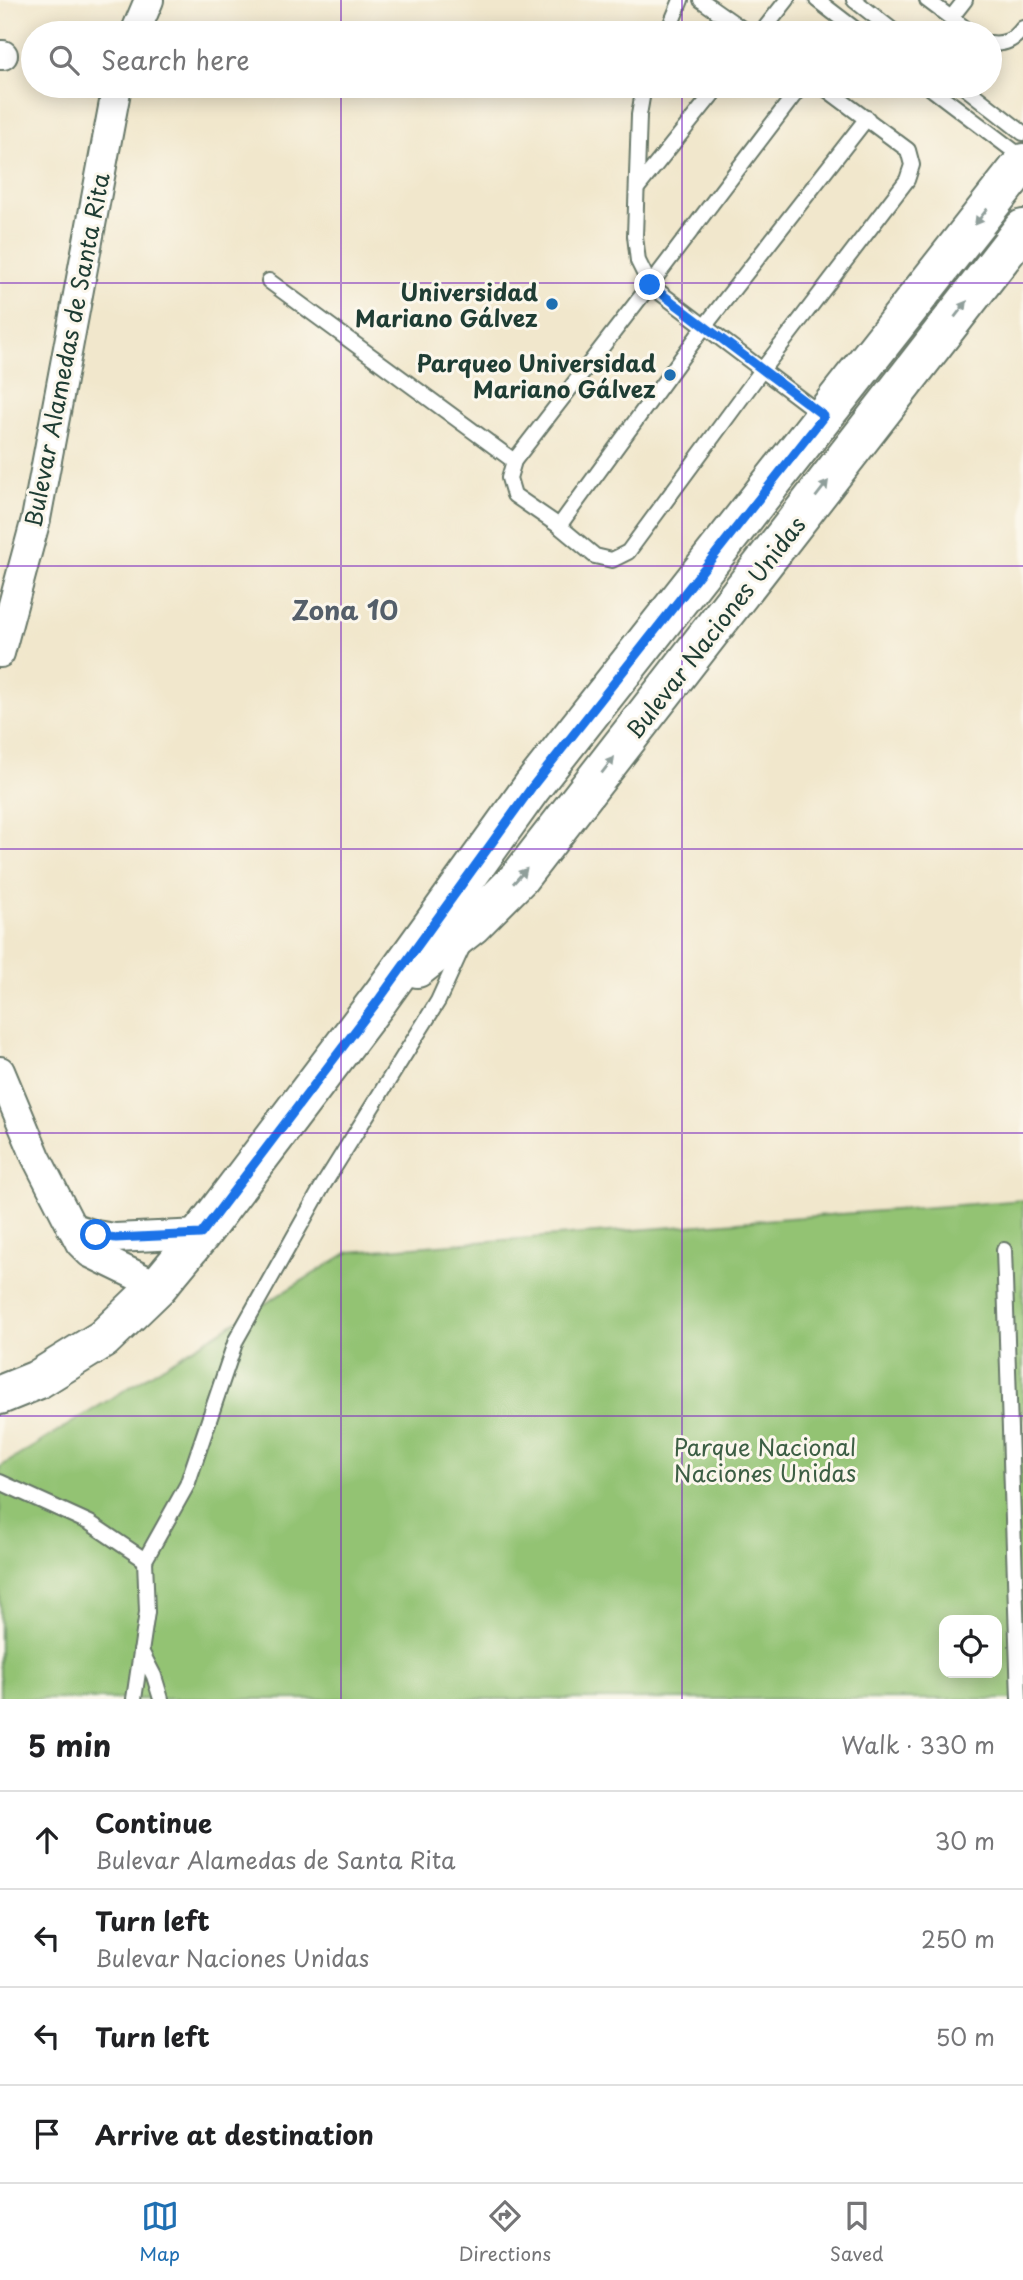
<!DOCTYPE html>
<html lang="en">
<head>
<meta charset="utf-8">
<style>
	:root { --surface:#fff; --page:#f2f2f2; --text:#202124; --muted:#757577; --line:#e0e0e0; --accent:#1f6fb2 }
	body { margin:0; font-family:"Playpen Sans",sans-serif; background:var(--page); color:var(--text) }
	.controls { position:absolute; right:21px; bottom:21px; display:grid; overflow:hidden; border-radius:14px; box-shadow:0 4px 18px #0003 }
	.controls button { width:63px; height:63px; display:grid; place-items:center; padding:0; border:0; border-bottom:2px solid var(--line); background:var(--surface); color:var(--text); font:35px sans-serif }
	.stop { position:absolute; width:21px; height:21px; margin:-16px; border:5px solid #1a73e8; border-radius:50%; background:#fff }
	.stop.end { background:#1a73e8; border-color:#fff; box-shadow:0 2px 7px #0008 }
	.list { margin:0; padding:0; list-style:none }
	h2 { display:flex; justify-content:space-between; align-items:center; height:91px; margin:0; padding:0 28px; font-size:30px }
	h2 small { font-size:23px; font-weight:400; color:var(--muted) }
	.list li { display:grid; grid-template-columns:46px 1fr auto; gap:21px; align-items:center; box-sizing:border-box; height:98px; padding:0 28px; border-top:2px solid var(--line) }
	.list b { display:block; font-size:26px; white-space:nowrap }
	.list p { margin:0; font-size:23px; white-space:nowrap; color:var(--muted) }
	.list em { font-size:23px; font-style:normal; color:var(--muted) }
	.icon { flex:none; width:38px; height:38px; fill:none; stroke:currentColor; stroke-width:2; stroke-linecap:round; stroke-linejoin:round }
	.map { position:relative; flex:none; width:1023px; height:1699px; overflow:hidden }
	.search { position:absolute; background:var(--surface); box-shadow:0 4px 18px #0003; left:21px; right:21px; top:21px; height:77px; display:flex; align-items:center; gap:18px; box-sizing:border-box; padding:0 24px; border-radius:38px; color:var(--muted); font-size:26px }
	.sheet { height:483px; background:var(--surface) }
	nav { display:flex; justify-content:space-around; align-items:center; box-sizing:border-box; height:98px; border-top:2px solid var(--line); background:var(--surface); font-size:19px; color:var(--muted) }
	nav a { display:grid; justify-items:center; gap:4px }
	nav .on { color:var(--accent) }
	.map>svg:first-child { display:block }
	.green { fill:#93c373; stroke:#598054; stroke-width:2; fill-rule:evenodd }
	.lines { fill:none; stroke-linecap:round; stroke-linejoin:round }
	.lane-casing { stroke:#687869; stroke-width:18 }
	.street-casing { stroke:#687869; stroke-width:32 }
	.secondary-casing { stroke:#687869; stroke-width:42 }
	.lane { stroke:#fff; stroke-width:14 }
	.street { stroke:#fff; stroke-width:28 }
	.secondary { stroke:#fff; stroke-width:38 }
	.oneway { fill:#8f9e9a }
	.route { stroke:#1a73e8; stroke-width:9 }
	.grid { fill:none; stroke:#7b2cbf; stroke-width:2; stroke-opacity:0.55 }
	.poi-dot { fill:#1f6fb2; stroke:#fbf7ec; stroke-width:2.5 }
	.labels { text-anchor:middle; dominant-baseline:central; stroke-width:6; stroke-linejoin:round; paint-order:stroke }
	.poi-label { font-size:23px; font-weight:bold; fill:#1f3d34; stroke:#fbf7ec; text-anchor:end }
	.street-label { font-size:23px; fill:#1f3d34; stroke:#fbf7ec }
	.park-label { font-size:23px; fill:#3c5e44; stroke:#fbf7ec }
	.quarter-label { font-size:26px; font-weight:bold; fill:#545f6a; stroke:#fbf7ec }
</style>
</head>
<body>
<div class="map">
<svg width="1023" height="1699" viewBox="0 0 1023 1699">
	<rect width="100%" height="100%" fill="#fbf7ec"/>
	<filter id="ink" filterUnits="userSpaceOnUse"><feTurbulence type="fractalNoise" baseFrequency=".0143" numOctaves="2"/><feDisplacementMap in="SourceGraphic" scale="14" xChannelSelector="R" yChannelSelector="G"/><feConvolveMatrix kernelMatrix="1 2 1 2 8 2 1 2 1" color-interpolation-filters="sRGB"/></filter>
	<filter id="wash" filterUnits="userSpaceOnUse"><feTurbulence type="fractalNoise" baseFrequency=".00686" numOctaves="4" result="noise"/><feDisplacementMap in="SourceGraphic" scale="28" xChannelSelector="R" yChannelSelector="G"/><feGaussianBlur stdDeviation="1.57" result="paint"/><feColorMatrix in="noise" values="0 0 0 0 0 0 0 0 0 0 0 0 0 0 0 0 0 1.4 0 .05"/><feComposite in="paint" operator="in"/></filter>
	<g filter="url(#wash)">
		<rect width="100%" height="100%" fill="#f1e7cc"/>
		<path class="green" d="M 1023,1200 L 1023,1699 L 0,1699 L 0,1467 L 349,1252 ZM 944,1620 L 997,1620 L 997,1673 L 944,1673 Z"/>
	</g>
	<g filter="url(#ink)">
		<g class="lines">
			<defs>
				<g id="lane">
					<path d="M 701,0 L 748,33"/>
					<path d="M 817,0 L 860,33"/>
					<path d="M 854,0 L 896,33"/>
					<path d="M 927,0 L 951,18 L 965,0"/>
					<path d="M 951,18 L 972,33"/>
					<path d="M 667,33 L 681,0"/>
					<path d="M 761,33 L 787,0"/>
					<path d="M 990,43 C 1005,45 1014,40 1023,28"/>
					<path d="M 644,86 L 639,115 L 635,236 L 638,261 L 650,285 L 514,461 L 509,478 L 514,495 L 559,526 L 595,556 L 612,560 L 628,552 L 762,370 L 907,180 L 912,165 L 908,150 L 822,86"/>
					<path d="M 801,86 L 650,285 L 823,416"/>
					<path d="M 928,86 L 1023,158"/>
					<path d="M 963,86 L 1023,133"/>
					<path d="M 638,187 L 719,86"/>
					<path d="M 269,281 L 514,461"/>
					<path d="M 559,526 L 704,327 L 867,118"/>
					<path d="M 1004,1250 L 1019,1699"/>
					<path d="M 0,1482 L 90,1523 L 145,1560 L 187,1485 L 236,1340 L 322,1187 L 438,1001 L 463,946"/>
					<path d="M 141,1651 L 154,1676 L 161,1699"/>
					<path d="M 134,1699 L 147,1612 L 145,1560"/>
				</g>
				<g id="street">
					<path d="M 135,33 L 149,0"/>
					<path d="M 0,55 L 3,55"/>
					<path d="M 0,653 L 36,519 L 117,86"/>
					<path d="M 0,1071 L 36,1157 L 80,1243 L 90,1253 L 158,1286"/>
					<path d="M 71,1227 L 96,1235 L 115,1238 L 201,1234"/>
				</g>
				<g id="secondary">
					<path d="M 417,968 L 472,925 L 519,878 L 1023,229"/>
					<path d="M 0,1395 L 37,1380 L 103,1339 L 158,1286 L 201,1234 L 380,998 L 532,787 L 1023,163"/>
				</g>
			</defs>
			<use href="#lane" class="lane-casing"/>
			<use href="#street" class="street-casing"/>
			<use href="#secondary" class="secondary-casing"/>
			<use href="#lane" class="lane"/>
			<use href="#street" class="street"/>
			<use href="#secondary" class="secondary"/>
		</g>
		<defs><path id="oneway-solid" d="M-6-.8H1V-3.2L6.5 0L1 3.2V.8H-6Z" transform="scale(1.75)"/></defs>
		<g class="oneway">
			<use href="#oneway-solid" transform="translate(981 217) rotate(128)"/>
			<use href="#oneway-solid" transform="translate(961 309) rotate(-52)"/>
			<use href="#oneway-solid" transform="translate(822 489) rotate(-52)"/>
			<use href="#oneway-solid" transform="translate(608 765) rotate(-52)"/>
			<use href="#oneway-solid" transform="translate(520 876) rotate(-48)"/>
		</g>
	</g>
	<g class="lines" filter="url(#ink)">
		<path class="route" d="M 96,1235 L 116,1238 L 201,1234 L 380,998 L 532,787 L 824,416 L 650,285"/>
	</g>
	<path class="grid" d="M 341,0 L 341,33M 682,0 L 682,33M 341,86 L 341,1699M 682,86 L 682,1699M 0,283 L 1023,283M 0,566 L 1023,566M 0,849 L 1023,849M 0,1133 L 1023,1133M 0,1416 L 1023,1416"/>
	<g class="poi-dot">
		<circle cx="552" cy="304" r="7"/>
		<circle cx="670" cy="375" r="7"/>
	</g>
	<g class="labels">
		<g class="poi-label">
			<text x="538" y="291">Universidad<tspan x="538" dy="26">Mariano Gálvez</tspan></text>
			<text x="656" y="362">Parqueo Universidad<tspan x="656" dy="26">Mariano Gálvez</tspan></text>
		</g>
		<g class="street-label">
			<text transform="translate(66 350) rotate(-79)">Bulevar Alamedas de Santa Rita</text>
			<text transform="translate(715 627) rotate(-52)">Bulevar Naciones Unidas</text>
		</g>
		<g class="park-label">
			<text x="765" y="1446">Parque Nacional<tspan x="765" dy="26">Naciones Unidas</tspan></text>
		</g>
		<g class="quarter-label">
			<text x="345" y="609">Zona 10</text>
		</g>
	</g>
</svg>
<div class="controls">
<button><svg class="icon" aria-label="locate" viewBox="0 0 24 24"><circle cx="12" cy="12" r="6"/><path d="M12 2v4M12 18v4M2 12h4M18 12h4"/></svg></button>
</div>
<div class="stop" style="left:96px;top:1235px"></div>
<div class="stop end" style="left:650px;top:285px"></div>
<div class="search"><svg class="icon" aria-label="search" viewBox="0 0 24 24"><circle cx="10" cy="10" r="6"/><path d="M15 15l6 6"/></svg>Search here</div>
</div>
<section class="sheet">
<h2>5 min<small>Walk · 330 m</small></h2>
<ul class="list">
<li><svg class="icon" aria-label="ahead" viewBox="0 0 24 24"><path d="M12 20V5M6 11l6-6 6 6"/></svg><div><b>Continue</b><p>Bulevar Alamedas de Santa Rita</p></div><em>30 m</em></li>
<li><svg class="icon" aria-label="left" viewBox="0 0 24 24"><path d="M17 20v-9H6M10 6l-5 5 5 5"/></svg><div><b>Turn left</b><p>Bulevar Naciones Unidas</p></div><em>250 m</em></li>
<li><svg class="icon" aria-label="left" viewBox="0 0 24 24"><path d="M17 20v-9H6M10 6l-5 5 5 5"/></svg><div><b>Turn left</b></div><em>50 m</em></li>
<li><svg class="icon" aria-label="arrive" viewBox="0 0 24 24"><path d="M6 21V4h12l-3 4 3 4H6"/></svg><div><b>Arrive at destination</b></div></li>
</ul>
</section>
<nav>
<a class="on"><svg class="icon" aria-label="map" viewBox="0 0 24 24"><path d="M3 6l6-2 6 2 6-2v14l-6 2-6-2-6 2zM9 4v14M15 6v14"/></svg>Map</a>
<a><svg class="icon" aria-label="directions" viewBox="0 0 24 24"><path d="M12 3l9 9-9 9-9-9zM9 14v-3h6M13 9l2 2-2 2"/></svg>Directions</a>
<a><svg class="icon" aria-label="saved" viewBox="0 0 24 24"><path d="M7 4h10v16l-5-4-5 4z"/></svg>Saved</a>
</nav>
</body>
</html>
